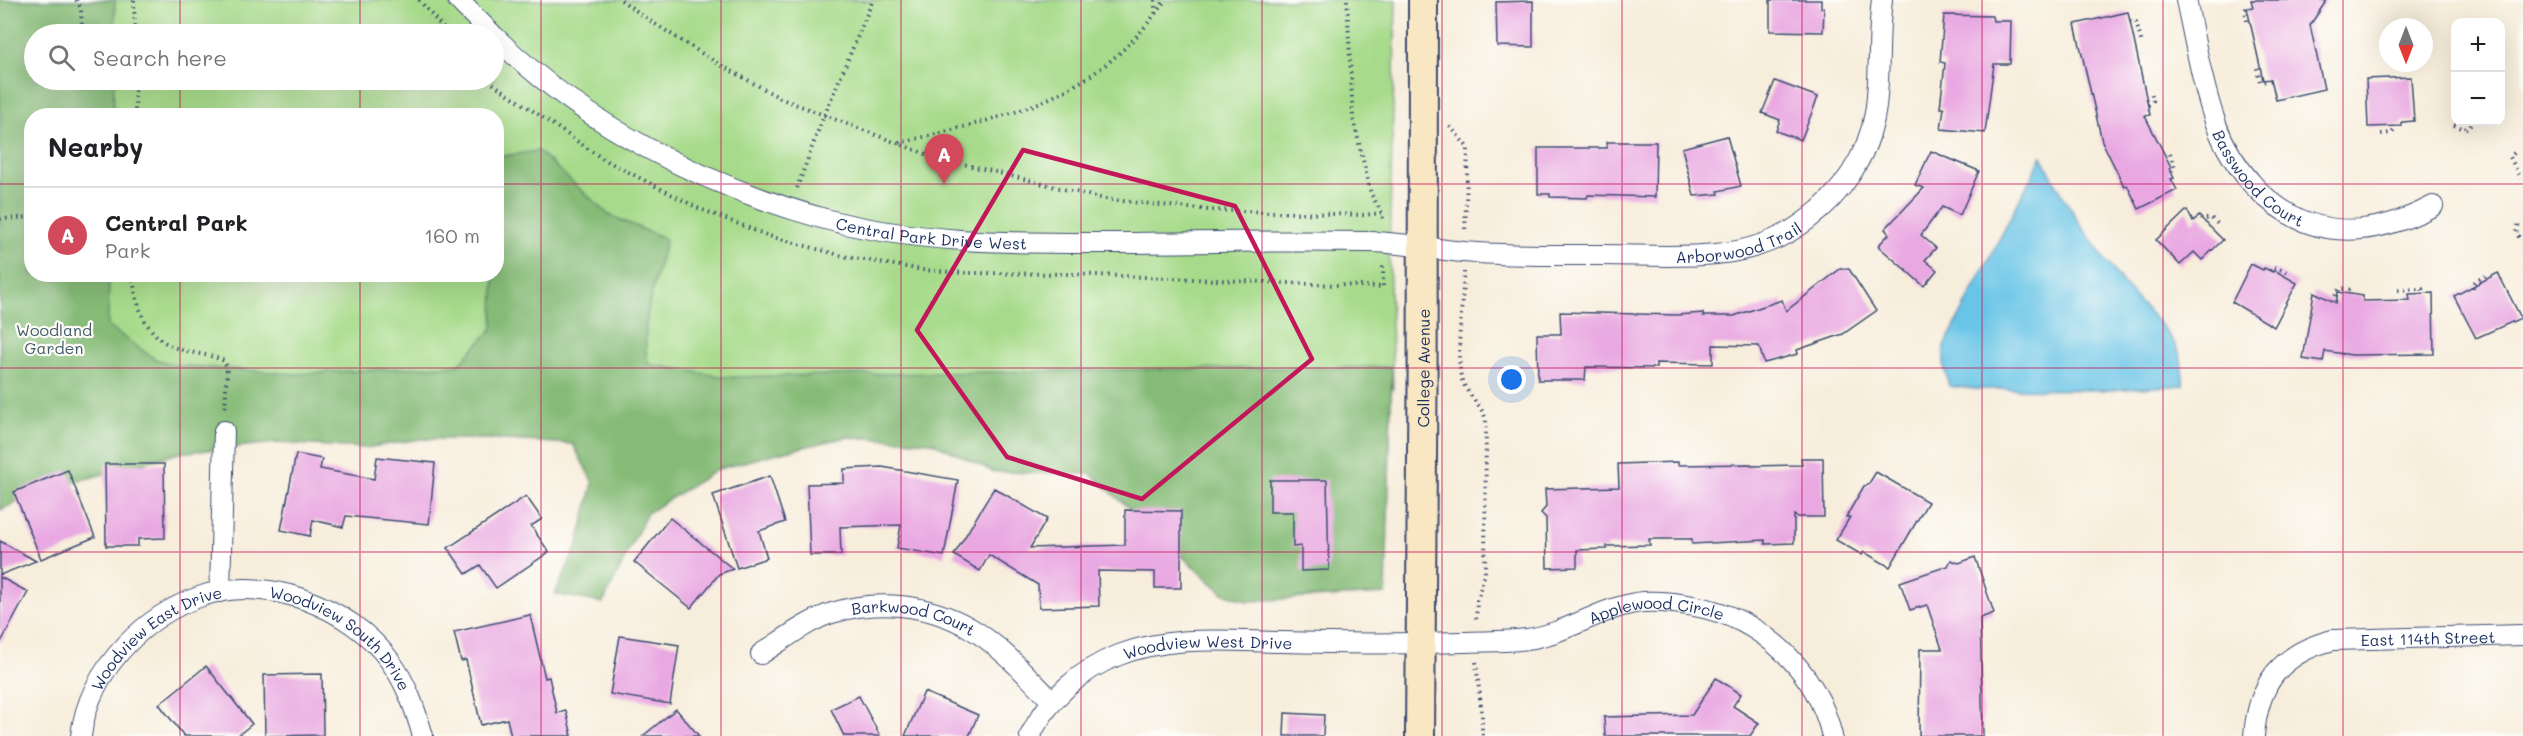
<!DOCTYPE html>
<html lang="en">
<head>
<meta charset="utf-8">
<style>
	:root { --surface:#fff; --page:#f2f2f2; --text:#202124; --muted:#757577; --line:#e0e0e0; --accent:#d1495b }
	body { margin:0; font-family:Mali,sans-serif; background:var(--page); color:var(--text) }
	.controls { position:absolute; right:18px; top:18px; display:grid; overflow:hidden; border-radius:12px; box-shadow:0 6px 24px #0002 }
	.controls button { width:54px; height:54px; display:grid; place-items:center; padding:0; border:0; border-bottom:2px solid var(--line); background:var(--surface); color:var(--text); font:30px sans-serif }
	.compass { position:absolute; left:2379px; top:18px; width:54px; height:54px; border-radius:50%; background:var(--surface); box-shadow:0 6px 24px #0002; rotate:180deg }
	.you { position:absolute; left:1512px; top:380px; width:21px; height:21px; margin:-15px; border:4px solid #fff; border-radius:50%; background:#1a73e8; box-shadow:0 0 0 9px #1a73e833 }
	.badge { display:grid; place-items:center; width:39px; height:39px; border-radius:50%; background:var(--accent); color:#fff; font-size:20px; font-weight:700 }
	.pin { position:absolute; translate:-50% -50px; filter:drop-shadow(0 2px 3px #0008) }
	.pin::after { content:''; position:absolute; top:32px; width:21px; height:18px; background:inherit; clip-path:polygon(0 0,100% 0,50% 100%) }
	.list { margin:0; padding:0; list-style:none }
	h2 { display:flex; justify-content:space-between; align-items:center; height:78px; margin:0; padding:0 24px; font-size:26px }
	h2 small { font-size:20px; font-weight:400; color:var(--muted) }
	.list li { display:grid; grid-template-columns:39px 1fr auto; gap:18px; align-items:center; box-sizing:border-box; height:96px; padding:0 24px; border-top:2px solid var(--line) }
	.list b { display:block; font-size:22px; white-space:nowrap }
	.list p { margin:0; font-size:20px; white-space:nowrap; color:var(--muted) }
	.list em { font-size:20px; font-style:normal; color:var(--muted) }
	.icon { flex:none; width:33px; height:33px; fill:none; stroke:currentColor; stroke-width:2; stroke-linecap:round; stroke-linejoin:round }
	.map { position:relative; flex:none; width:2523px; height:736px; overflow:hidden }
	.search { position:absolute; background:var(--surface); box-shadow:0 6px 24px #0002; left:24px; top:24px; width:480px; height:66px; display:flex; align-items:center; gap:15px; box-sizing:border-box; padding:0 21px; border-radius:33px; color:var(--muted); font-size:22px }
	.panel { position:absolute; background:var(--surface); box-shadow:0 6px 24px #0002; left:24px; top:108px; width:480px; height:174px; border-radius:24px }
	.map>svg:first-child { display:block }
	.green { fill:#a7db8b; stroke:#618574; stroke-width:1.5; fill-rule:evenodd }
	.forest { fill:#85bb77; stroke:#50756a; stroke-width:1.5 }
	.water { fill:#69c5e7; stroke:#427aa2; stroke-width:1.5 }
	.building { fill:#e9a8e2 }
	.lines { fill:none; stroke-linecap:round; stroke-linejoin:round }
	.street-casing { stroke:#3c4c71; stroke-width:22 }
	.secondary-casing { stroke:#3c4c71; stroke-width:32 }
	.path { stroke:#3c4c71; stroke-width:4; stroke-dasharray:1.5 4.5; stroke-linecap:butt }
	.street { stroke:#fff; stroke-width:20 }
	.secondary { stroke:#f9e7c3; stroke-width:28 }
	.marked { fill:none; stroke:#c2185b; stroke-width:4.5; stroke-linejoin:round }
	.grid { fill:none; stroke:#c2185b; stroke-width:1.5; stroke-opacity:0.55 }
	.labels { text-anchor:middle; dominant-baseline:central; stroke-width:4.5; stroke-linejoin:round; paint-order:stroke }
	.street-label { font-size:16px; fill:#1b2f5e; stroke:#fdfcf7 }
	.park-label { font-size:16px; fill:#3e5a69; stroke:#fdfcf7 }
</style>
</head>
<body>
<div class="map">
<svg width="2523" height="736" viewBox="0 0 2523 736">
	<rect width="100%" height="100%" fill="#fdfcf7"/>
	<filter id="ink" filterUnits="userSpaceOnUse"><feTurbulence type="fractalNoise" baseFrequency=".0167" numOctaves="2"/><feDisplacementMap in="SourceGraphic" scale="12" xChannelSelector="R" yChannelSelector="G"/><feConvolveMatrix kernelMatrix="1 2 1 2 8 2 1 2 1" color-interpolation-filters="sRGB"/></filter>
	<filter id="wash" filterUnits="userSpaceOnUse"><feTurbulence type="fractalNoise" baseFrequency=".008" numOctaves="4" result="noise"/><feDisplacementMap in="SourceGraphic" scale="24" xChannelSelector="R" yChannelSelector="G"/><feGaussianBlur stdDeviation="1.35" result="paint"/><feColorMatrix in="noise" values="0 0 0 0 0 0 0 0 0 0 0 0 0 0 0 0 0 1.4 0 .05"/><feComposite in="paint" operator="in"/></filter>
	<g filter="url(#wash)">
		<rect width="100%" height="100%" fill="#f7eddb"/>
		<path class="green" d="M 0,0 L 1396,0 L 1389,253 L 1393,389 L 0,387 ZM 34,34 L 494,34 L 494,80 L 34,80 ZM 32,116 L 496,116 L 496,274 L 32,274 Z"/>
		<path class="forest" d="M 0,0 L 115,0 L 115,34 L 34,34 L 34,80 L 114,80 L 113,115 L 32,116 L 32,274 L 109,275 L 108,326 L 155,359 L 175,365 L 297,374 L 458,365 L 493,328 L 494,275 L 496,274 L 497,157 L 538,151 L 609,215 L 666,239 C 656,278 639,324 648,364 L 724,377 L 1164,369 L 1392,367 L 1386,594 L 1248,601 L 1223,593 L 1091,474 L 994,472 L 932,442 L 847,437 L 778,453 L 718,469 L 647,513 L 603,603 L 555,594 L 578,544 L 593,483 L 573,444 L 491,439 L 421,439 L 365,448 L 276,443 L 179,453 L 42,491 L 0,510 Z"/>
		<path class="water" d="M 2042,156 C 2063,201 2091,241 2121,281 C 2139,305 2166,324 2179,353 C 2183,362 2182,375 2184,385 L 2110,390 L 1975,389 L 1949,386 L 1944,366 L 1944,347 Z"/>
		<g id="blocks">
			<g class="building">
				<path d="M 1770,0 L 1821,0 L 1821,8 L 1824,8 L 1823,32 L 1770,31 Z"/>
				<path d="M 2251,0 L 2327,0 L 2310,25 L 2324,89 L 2276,100 L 2271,79 L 2263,80 L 2247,8 L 2253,7 Z"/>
				<path d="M 1533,1 L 1533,47 L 1497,46 L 1496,2 Z"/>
				<path d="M 2128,12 L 2150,115 L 2145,116 L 2171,167 L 2169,168 L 2174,178 L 2171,179 L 2177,190 L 2139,209 L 2127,185 L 2124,186 L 2102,141 L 2075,24 Z"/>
				<path d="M 1944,15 L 1992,16 L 1993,21 L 2011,21 L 2010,64 L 1994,64 L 1985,133 L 1941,129 L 1944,108 L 1940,108 L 1945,63 L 1940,62 Z"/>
				<path d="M 2411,77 L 2414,121 L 2402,122 L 2402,126 L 2368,127 L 2366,79 Z"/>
				<path d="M 1775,81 L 1818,97 L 1801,140 L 1776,131 L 1780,120 L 1762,113 Z"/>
				<path d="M 1727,136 L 1741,186 L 1718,191 L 1719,194 L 1694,196 L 1682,148 Z"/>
				<path d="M 1607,142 L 1656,142 L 1655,197 L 1588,195 L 1587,198 L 1550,197 L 1550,194 L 1538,194 L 1538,148 L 1607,148 Z"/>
				<path d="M 1931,151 L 1979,171 L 1960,215 L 1942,207 L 1921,235 L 1936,248 L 1925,260 L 1937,270 L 1924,286 L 1878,246 L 1889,234 L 1885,229 L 1924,188 L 1915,185 Z"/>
				<path d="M 2187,210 L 2193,222 L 2199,216 L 2223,240 L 2202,260 L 2194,252 L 2180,265 L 2156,240 Z"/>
				<path d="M 2251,264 L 2263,270 L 2264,268 L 2273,272 L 2274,270 L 2297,283 L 2274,327 L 2232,302 Z"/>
				<path d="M 1840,269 L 1849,269 L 1876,311 L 1843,334 L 1797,350 L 1798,354 L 1764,363 L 1759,346 L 1713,345 L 1713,364 L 1656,363 L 1656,368 L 1586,367 L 1585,380 L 1538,380 L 1537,334 L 1561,334 L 1560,312 L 1677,315 L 1703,313 L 1703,316 L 1734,316 L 1782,300 L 1786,311 Z"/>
				<path d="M 2498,273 L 2521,318 L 2476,338 L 2454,296 Z"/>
				<path d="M 2314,292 L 2336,303 L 2338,292 L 2363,296 L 2363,301 L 2410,300 L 2409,294 L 2433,293 L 2434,354 L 2352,355 L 2325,351 L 2323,362 L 2303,359 Z"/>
				<path d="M 296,454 L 322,459 L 320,469 L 374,479 L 377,457 L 435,463 L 429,524 L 346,516 L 343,527 L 313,520 L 310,536 L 281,530 Z"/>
				<path d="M 1801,458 L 1823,458 L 1824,517 L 1797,517 L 1794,515 L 1794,543 L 1765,544 L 1765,540 L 1692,544 L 1692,539 L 1649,539 L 1650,545 L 1607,546 L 1607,549 L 1577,550 L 1577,567 L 1547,568 L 1546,518 L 1541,513 L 1546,507 L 1545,489 L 1619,487 L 1618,464 L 1678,462 L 1678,465 L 1751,464 L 1751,466 L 1802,465 Z"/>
				<path d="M 105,464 L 164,464 L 165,538 L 138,539 L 138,546 L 106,546 Z"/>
				<path d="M 882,467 L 958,480 L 944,556 L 897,548 L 901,525 L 840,527 L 841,555 L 810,555 L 807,484 L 844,483 L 844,469 Z"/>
				<path d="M 68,470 L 95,537 L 41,559 L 14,492 Z"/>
				<path d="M 1876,472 L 1928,502 L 1890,567 L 1864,552 L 1862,555 L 1836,540 L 1850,517 L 1846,517 L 1864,486 L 1868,485 Z"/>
				<path d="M 770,476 L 785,522 L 759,531 L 767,558 L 737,568 L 713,495 Z"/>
				<path d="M 1270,480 L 1327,480 L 1329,570 L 1301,571 L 1301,546 L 1293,547 L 1293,512 L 1270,512 Z"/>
				<path d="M 994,488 L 1047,519 L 1030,548 L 1125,545 L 1125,510 L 1181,511 L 1181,588 L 1155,588 L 1155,572 L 1098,571 L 1099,606 L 1039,608 L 1038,585 L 989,555 L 980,571 L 954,555 Z"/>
				<path d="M 526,496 L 542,519 L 531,526 L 549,552 L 496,588 L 480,565 L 466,574 L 448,548 Z"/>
				<path d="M 670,518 L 733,569 L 719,574 L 691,608 L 634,562 Z"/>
				<path d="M 0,541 L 36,561 L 0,575 Z"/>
				<path d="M 1975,557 L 1994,613 L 1980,618 L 1983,736 L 1919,736 L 1920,649 L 1942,649 L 1927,605 L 1910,610 L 1900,582 L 1948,566 L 1951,560 L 1959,563 Z"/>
				<path d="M 0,577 L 28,592 L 0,644 Z"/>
				<path d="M 530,615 L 545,678 L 549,677 L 557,713 L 566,711 L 572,736 L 511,736 L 507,719 L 481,725 L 466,660 L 461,661 L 454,632 Z"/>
				<path d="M 620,636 L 679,645 L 670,704 L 610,694 Z"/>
				<path d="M 206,666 L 252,724 L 237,736 L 184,736 L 159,704 Z"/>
				<path d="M 322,674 L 323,735 L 265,736 L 264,675 Z"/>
				<path d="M 1716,678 L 1741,694 L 1733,706 L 1759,723 L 1750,736 L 1605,736 L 1604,717 L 1692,715 Z"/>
				<path d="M 924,692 L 978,715 L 969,736 L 905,736 Z"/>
				<path d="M 859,696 L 880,736 L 844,736 L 831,709 Z"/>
				<path d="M 676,709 L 699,736 L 643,736 Z"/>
				<path d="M 1285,713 L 1324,715 L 1323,736 L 1284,736 Z"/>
			</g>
		</g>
	</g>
	<g filter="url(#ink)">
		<use href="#blocks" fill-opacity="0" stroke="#3c4c71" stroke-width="1.5"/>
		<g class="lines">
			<defs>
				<g id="street">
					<path d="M 458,0 L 492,34"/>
					<path id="s1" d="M 2186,0 C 2195,41 2202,84 2216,124 C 2224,147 2238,168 2254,186 C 2306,241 2368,240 2433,206"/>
					<path id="s2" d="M 494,36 C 585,125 702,185 825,219 C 912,242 1001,243 1091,243 C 1183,243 1275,240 1367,242 C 1400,242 1432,249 1464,252 C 1510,256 1557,255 1603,255 C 1640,255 1679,258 1716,254 C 1749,251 1781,240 1807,220 C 1841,195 1868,156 1875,113 C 1881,76 1877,38 1882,0"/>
					<path d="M 220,592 L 224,431"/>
					<path id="s3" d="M 761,654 C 781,641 809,620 832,613 C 877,599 929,604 970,628 C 1001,646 1026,675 1052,701"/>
					<path id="s4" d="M 81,736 C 85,700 102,670 127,644 C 147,623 171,607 199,597 C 265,573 350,606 390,661 C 407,684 415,709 423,736"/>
					<path id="s5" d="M 1030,736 C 1047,700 1081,669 1119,655 C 1170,635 1227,641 1281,642 C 1342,644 1402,644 1463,642 C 1485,641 1506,642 1527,639 C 1565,634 1597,610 1635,603 C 1654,600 1676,603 1694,606 C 1761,618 1817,670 1832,736"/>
					<path id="s6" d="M 2254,736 C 2258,683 2281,653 2333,640 L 2523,635"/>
				</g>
				<g id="secondary">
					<path id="s7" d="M 1420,736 C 1422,491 1424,245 1423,0"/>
				</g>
			</defs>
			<use href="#street" class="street-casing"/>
			<use href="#secondary" class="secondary-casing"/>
			<g class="path">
				<path d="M 76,0 L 81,8 L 82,34"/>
				<path d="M 134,0 L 135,34"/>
				<path d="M 419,0 L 448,34"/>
				<path d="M 621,0 L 652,22 L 717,63 L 782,99 L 931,156 L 1104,199 L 1208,210 L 1364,215 L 1382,213"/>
				<path d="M 1155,0 L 1155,13"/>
				<path d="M 1347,0 L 1353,118 L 1371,194 L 1382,213 L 1383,220"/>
				<path d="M 2130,21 L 2136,22 L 2142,44"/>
				<path d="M 2247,21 L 2245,10 L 2247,7 L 2250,8"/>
				<path d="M 2257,68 L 2260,82 L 2275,80"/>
				<path d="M 488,80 L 603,159 L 698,208 L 769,236 L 843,256 L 923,270 L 965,273 L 1071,274 L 1383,287 L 1383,263"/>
				<path d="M 2148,105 L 2153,101 L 2151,90"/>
				<path d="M 135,116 L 135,80"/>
				<path d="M 2454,125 L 2465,129 L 2471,124"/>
				<path d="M 1450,126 L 1468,148 L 1465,232"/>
				<path d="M 2381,134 L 2392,133 L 2395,129"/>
				<path d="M 899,143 C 1008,116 1098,100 1165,0"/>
				<path d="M 2514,153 L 2510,157 L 2521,179"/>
				<path d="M 2170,154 L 2175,168 L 2171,172"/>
				<path d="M 797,188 L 821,123 L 873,0"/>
				<path d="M 0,219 L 32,217"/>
				<path d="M 2206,219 L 2211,218 L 2220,226"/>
				<path d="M 2519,237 L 2516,233 L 2519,223"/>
				<path d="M 2270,271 L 2274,267 L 2287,272"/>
				<path d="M 1464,272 C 1463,299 1455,358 1462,380 C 1467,395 1482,405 1486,420 L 1485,573 L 1477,601 L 1476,622"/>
				<path d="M 133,274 C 135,306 146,338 179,349 C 194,354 210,354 224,361 L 227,367 L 225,411"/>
				<path d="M 2473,288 L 2473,283 L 2485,276"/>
				<path d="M 2398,290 L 2422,289 L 2424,294"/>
				<path d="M 2335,296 L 2340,288 L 2351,290"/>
				<path d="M 1476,662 L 1482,715 L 1482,736"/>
			</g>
			<use href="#street" class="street"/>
			<use href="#secondary" class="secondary"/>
		</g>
	</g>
	<path class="marked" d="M 1023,150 L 1235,206 L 1312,359 L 1142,499 L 1007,457 L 917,330 Z"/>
	<path class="grid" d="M 180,0 L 180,34M 360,0 L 360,34M 541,0 L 541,736M 721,0 L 721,736M 901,0 L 901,736M 1081,0 L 1081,736M 1262,0 L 1262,736M 1442,0 L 1442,736M 1622,0 L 1622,736M 1802,0 L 1802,736M 1982,0 L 1982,736M 2163,0 L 2163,736M 2343,0 L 2343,736M 180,80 L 180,116M 360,80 L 360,116M 0,184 L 32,184M 496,184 L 2523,184M 180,274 L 180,736M 360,274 L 360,736M 0,368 L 2523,368M 0,552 L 2523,552"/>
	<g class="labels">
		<g class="street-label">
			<text stroke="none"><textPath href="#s1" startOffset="198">Basswood Court</textPath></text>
			<text stroke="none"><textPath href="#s2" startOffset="490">Central Park Drive West</textPath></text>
			<text stroke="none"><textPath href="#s2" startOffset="1300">Arborwood Trail</textPath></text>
			<text stroke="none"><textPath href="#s7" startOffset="368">College Avenue</textPath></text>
			<text stroke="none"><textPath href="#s5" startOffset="668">Applewood Circle</textPath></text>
			<text stroke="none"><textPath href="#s3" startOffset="166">Barkwood Court</textPath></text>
			<text stroke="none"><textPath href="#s6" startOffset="230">East 114th Street</textPath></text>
			<text stroke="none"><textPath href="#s4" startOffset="132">Woodview East Drive</textPath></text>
			<text stroke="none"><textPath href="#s4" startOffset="351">Woodview South Drive</textPath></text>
			<text stroke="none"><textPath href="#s5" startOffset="213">Woodview West Drive</textPath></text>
		</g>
		<g class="park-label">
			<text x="54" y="329">Woodland<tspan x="54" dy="18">Garden</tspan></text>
		</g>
	</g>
</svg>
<div class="controls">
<button>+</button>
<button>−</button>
</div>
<svg class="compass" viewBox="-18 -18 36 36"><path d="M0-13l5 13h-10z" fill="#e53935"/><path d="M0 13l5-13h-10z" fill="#757577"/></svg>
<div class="you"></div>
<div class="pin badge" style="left:944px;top:184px">A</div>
<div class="search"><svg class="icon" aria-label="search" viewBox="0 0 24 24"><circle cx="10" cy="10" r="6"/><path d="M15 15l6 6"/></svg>Search here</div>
<section class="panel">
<h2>Nearby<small></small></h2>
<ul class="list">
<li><span class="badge">A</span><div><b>Central Park</b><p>Park</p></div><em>160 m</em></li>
</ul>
</section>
</div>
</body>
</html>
